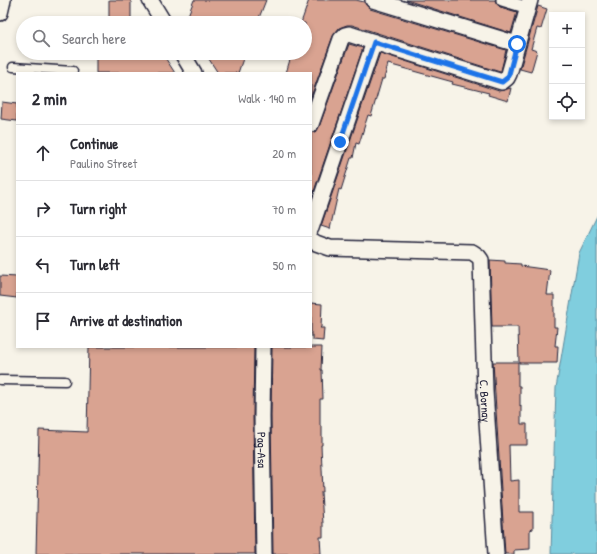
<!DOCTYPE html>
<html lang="en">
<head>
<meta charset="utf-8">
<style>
	:root { --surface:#fff; --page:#f2f2f3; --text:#2b2b33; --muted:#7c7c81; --line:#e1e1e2 }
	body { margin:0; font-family:"Patrick Hand",sans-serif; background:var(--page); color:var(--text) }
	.controls { position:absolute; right:12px; top:12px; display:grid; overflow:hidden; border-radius:0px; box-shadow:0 2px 6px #0003 }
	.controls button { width:36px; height:36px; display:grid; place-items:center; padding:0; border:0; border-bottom:1px solid var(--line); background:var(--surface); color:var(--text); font:20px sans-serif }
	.stop { position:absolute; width:12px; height:12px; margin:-9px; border:3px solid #1a73e8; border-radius:50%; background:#fff }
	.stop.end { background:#1a73e8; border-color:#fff; box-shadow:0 1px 4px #0008 }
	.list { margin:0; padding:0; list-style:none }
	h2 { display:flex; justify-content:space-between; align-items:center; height:52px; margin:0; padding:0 16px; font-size:17px }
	h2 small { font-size:13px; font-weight:400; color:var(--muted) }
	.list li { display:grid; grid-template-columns:26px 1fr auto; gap:12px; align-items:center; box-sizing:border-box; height:56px; padding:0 16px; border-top:1px solid var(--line) }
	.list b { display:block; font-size:15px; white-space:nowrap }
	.list p { margin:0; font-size:13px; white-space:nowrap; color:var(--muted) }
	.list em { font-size:13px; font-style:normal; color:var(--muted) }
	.icon { flex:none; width:22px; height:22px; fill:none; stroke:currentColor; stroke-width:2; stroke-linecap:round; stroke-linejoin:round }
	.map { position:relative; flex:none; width:597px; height:554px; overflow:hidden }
	.search { position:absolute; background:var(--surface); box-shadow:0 2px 6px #0003; left:16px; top:16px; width:296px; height:44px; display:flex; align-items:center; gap:10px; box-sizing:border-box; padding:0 14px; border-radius:22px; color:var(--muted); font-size:15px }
	.panel { position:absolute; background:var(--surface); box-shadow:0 2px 6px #0003; left:16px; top:72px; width:296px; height:276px; border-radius:0px }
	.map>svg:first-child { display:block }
	.water { fill:#80cede; stroke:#5a899d }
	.building { fill:#d9a391; stroke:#22223b }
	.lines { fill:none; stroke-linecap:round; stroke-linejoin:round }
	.service-casing { stroke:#22223b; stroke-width:11 }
	.pedestrian-casing { stroke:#22223b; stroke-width:14 }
	.minor-casing { stroke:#22223b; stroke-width:18 }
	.service { stroke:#f7f3e8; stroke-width:8 }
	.pedestrian { stroke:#f7f3e8; stroke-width:11 }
	.minor { stroke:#f7f3e8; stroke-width:15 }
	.route { stroke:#1a73e8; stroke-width:5 }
	.labels { text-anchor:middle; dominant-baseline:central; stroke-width:3; stroke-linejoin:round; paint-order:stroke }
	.street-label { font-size:12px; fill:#22223b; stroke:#f7f3e8 }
</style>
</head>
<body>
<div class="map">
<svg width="597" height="554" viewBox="0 0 597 554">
	<rect width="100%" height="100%" fill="#f7f3e8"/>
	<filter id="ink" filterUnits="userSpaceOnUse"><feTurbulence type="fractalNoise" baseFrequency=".025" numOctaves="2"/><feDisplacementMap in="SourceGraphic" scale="8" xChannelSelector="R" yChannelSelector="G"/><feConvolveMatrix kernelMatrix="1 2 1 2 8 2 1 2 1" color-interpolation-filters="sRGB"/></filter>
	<g filter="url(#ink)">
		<path class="water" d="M 597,216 L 597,554 L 551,554 L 556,388 L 579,253 Z"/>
		<g class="building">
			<rect x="109" y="0" width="22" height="23"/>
			<path d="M 194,0 L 266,0 L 257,23 L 185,23 Z"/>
			<path d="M 309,0 L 356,0 L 364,2 L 367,6 L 370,9 L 506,50 L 501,71 L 500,72 L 352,25 L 347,25 L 339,28 L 333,36 L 311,97 L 311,73 L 286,73 L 292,53 L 305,53 L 305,23 L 301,23 Z"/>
			<path d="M 406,0 L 495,0 L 497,4 L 500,7 L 517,12 L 511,33 Z"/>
			<path d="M 538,6 L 547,9 L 541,29 L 537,28 L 531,49 L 537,51 L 531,72 L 520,69 Z"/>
			<path d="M 349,44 L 363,48 L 311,200 L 311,133 L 317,131 L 319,127 Z"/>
			<path d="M 96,53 L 162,53 L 175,73 L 96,73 Z"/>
			<path d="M 205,53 L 245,53 L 238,73 L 218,73 Z"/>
			<path d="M 380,53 L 499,91 L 511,88 L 508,101 L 488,95 L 489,93 L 452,84 L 453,82 L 388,64 L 384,79 L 382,79 L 371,116 L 368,115 L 359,144 L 356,143 L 353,158 L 351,158 L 341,190 L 339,189 L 330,229 L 321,226 Z"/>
			<path d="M 2,102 L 17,104 L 17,121 L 1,119 Z"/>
			<path d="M 490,260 L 505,261 L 505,263 L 521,264 L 521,266 L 550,270 L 547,295 L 554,295 L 554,327 L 557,327 L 555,346 L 558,346 L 557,363 L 519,363 L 518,327 L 492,327 Z"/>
			<path d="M 0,276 L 17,277 L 17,298 L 0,296 Z"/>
			<path d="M 311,303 L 322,304 L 321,327 L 320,328 L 324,328 L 323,341 L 313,340 L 313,336 L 311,336 Z"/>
			<path d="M 89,347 L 254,347 L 253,416 L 255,554 L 36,554 L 39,430 L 87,432 Z"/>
			<path d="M 272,347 L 322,347 L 321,370 L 322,370 L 323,399 L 320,399 L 320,426 L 322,426 L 322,445 L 321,445 L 323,492 L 321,492 L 323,524 L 323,537 L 320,537 L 321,554 L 273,554 L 271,416 Z"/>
			<path d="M 493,362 L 518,362 L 518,386 L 520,386 L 520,406 L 521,405 L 521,424 L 527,424 L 527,445 L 509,445 L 510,481 L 519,480 L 519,512 L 533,512 L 533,529 L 530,530 L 530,549 L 514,550 L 514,554 L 505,554 Z"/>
		</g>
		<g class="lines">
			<defs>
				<g id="service">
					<path d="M 13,67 L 73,71"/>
					<path d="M 0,380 L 65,381"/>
				</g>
				<path id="pedestrian" d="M 502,0 L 528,8"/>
				<g id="minor">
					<path d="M 150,0 L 164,23"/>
					<path d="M 373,0 L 517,44"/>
					<path d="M 0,13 L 3,0"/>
					<path d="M 182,53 L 194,73"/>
					<path d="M 311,124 L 341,39 L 345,35 L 349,34 L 374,42"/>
					<path d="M 311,228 L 374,42 L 502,82 L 507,78 L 509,74 L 530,0"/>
					<path id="s1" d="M 311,240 L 316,243 L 330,248 L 472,252 L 478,256 L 481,260 L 485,391 L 496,554"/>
					<path id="s2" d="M 263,347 L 262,416 L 264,554"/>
				</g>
			</defs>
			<use href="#service" class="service-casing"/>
			<use href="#pedestrian" class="pedestrian-casing"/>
			<use href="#minor" class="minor-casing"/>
			<use href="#service" class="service"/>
			<use href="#pedestrian" class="pedestrian"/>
			<use href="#minor" class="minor"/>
		</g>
	</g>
	<g class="lines" filter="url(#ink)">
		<path class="route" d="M 340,142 L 374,42 L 502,82 L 507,78 L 509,74 L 517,44"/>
	</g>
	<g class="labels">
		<g class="street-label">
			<text stroke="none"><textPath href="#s1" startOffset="316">C. Bornay</textPath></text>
			<text stroke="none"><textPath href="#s2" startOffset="103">Pag-Asa</textPath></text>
		</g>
	</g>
</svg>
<div class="controls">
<button>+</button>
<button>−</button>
<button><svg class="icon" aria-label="locate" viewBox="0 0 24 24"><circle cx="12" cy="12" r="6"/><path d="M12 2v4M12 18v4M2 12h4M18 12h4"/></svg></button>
</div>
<div class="stop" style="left:517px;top:44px"></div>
<div class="stop end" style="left:340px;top:142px"></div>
<div class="search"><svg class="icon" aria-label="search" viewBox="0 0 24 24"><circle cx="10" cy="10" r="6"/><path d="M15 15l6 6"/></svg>Search here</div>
<section class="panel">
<h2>2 min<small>Walk · 140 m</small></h2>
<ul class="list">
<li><svg class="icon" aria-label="ahead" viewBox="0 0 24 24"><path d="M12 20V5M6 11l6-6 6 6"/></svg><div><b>Continue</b><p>Paulino Street</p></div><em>20 m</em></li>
<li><svg class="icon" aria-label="right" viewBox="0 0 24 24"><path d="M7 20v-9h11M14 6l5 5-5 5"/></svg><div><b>Turn right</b></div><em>70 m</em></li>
<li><svg class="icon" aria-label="left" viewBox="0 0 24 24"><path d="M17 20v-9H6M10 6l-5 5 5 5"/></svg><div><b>Turn left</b></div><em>50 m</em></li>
<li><svg class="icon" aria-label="arrive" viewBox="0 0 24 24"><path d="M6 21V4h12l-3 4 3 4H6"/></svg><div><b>Arrive at destination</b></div></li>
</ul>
</section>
</div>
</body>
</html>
